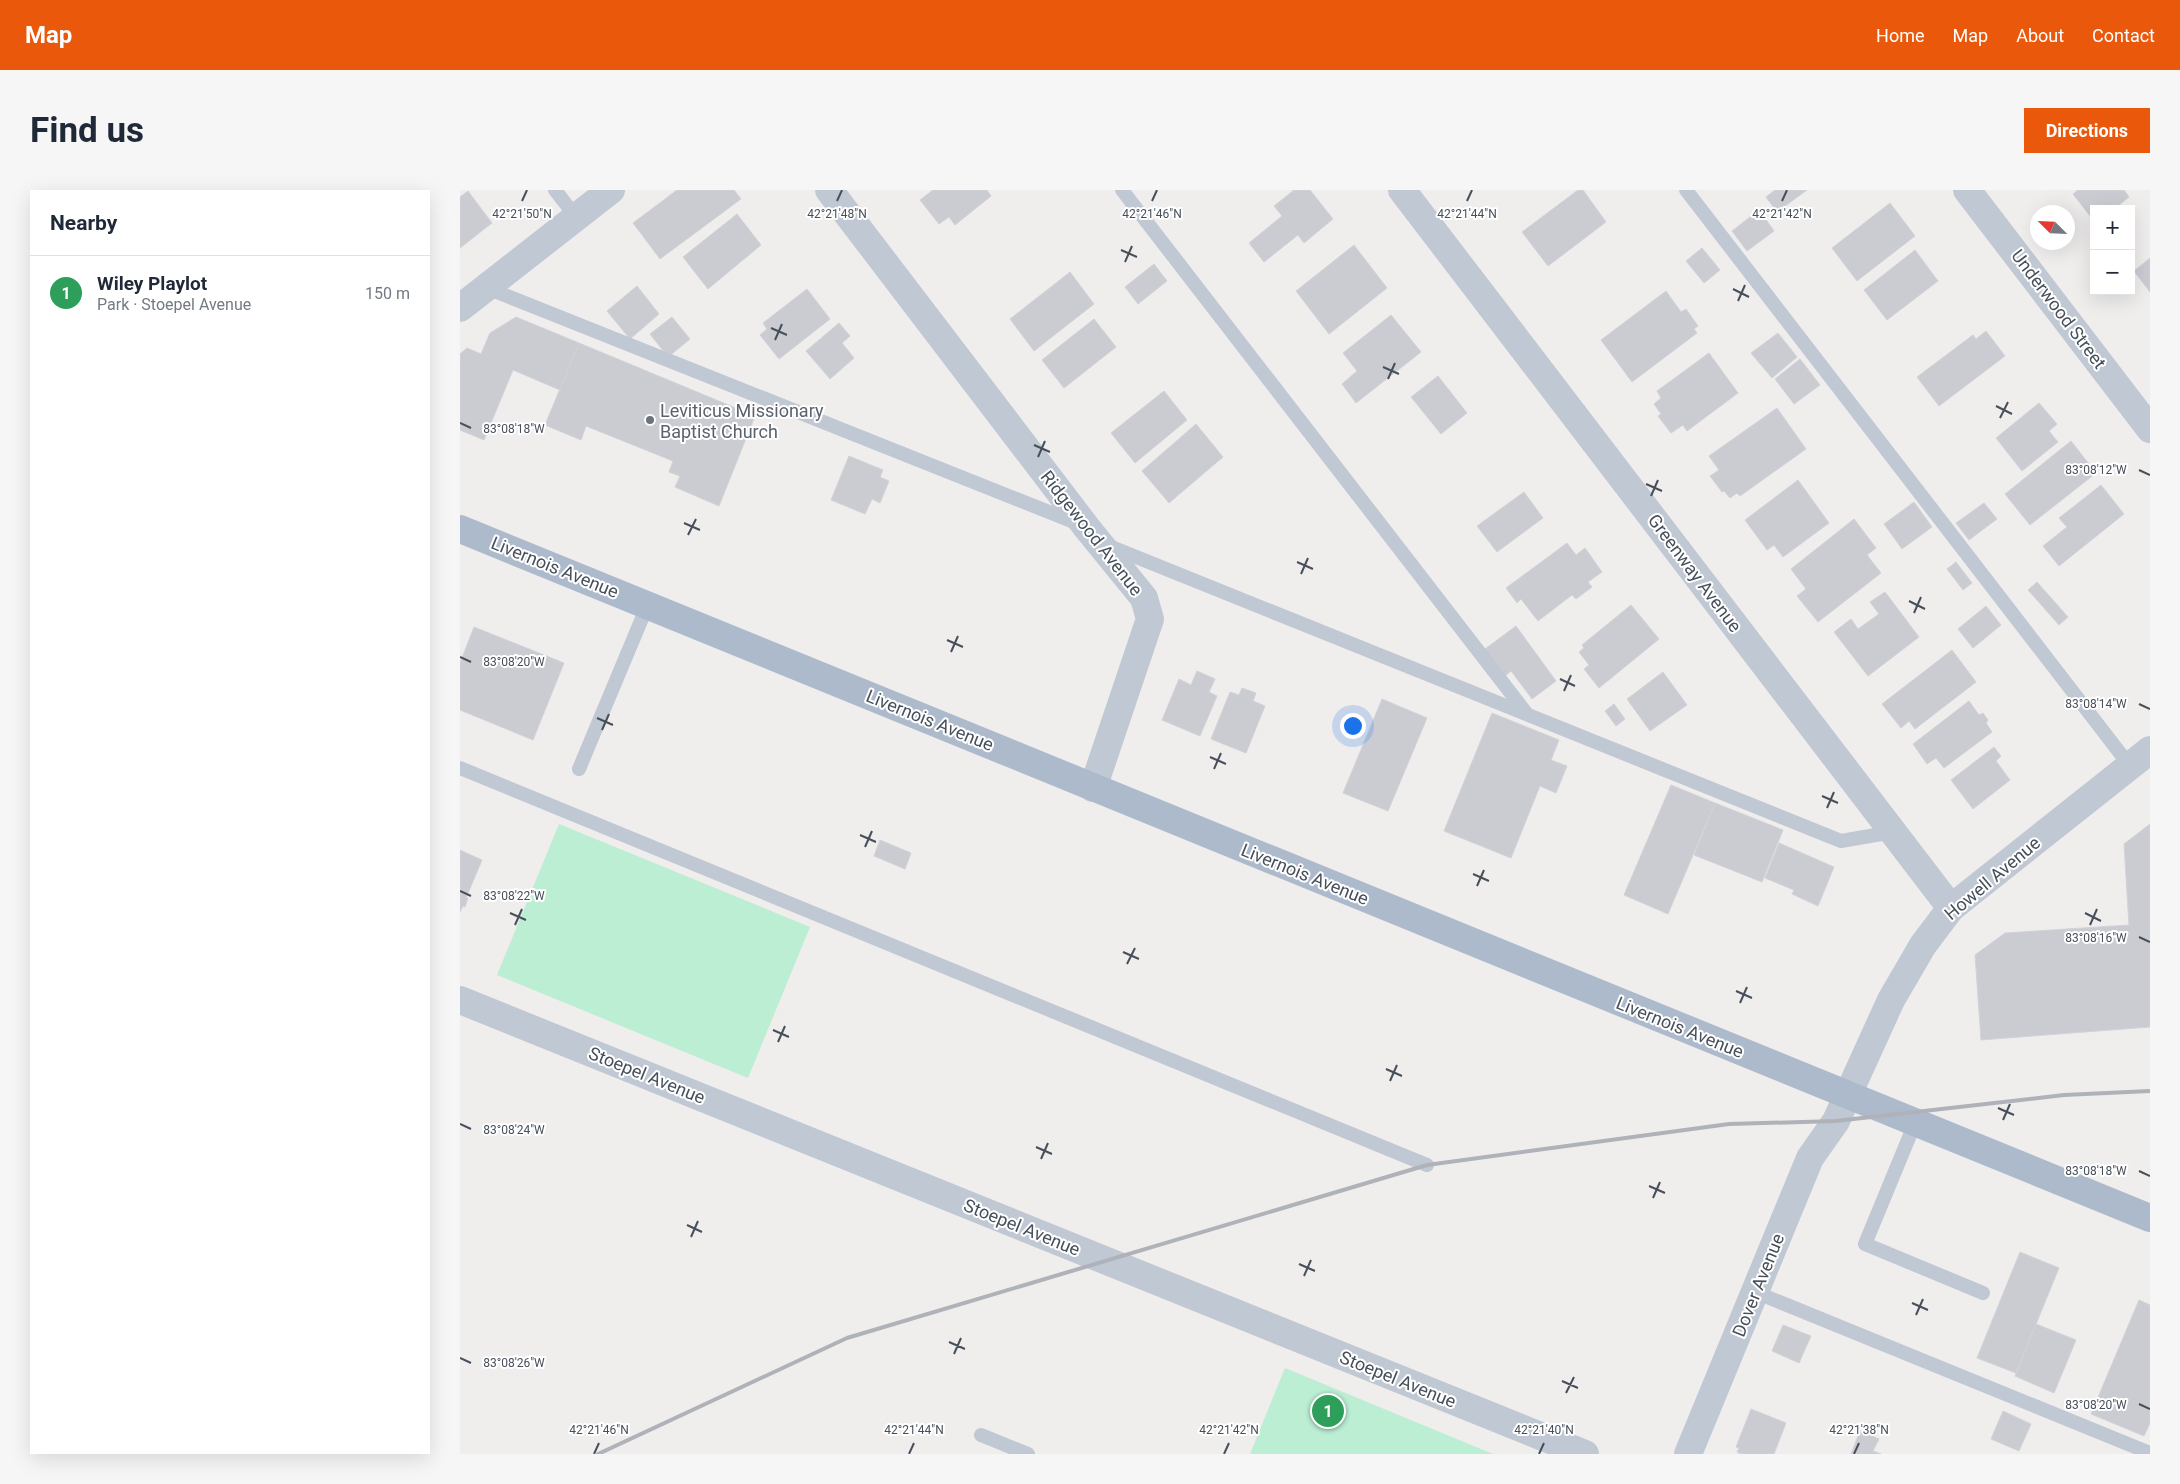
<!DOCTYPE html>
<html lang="en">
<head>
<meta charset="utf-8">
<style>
	:root { --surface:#fff; --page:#f6f6f7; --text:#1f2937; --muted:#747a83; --line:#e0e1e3; --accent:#ea580c }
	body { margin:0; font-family:Roboto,sans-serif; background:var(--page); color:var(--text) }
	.controls { position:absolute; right:15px; top:15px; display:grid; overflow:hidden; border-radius:0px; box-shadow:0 5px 20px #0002 }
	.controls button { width:45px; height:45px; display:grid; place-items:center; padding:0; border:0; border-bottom:1px solid var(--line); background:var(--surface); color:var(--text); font:25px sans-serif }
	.compass { position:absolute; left:1570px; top:15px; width:45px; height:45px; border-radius:50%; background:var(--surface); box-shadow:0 5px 20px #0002; rotate:294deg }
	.you { position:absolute; left:892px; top:535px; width:18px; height:18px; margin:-12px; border:4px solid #fff; border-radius:50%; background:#1a73e8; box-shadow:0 0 0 8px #1a73e833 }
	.badge { display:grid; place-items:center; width:32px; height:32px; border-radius:50%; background:var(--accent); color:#fff; font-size:16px; font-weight:700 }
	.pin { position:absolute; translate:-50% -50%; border:2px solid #fff; box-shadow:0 1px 5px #0006 }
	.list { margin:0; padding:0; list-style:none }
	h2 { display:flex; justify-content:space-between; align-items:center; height:65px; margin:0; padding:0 20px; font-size:21px }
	h2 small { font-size:16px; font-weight:400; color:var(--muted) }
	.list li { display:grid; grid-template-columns:32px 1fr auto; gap:15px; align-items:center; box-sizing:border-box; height:75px; padding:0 20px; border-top:1px solid var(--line) }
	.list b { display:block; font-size:19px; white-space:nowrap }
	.list p { margin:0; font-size:16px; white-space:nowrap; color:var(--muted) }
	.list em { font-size:16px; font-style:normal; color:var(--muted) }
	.map { position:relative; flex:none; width:1690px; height:1264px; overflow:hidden; border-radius:0px }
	header { display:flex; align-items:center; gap:30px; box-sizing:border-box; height:70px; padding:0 25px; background:var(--accent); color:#fff }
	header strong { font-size:24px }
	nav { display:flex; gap:28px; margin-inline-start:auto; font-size:18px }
	.intro { display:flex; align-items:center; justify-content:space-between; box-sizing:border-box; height:120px; padding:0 30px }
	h1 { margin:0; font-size:35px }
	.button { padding:12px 22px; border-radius:0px; background:var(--accent); color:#fff; font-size:18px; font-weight:700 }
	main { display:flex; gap:30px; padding:0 30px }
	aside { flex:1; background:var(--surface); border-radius:0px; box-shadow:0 5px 20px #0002 }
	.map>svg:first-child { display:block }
	.green { fill:#bbeed3 }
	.building { fill:#caccd2; stroke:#d1d3d9 }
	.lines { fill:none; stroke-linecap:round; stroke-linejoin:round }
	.service { stroke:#c0c8d3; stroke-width:14 }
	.minor { stroke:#c0c8d3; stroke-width:28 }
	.primary { stroke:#adbacc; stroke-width:28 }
	.rail { stroke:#afb2b8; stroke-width:4 }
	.ticks { fill:none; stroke:#464f5a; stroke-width:2 }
	.worship-dot { fill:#6b7280; stroke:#fff; stroke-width:2 }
	.labels { text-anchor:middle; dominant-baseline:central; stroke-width:4; stroke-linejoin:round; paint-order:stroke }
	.street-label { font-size:18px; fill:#464f5a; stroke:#fff }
	.worship-label { font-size:18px; fill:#5b616d; stroke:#fff; text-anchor:start }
	.ticks-label { font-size:12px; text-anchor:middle; fill:#464f5a; stroke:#fff; stroke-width:4; stroke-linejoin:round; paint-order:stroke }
</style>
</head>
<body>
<header>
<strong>Map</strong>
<nav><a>Home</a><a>Map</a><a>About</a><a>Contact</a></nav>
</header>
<div class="intro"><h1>Find us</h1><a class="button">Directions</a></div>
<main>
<aside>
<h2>Nearby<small></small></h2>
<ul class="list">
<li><span class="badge" style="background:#2e9e5b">1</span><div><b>Wiley Playlot</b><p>Park · Stoepel Avenue</p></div><em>150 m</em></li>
</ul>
</aside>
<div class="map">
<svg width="1690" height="1264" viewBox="0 0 1690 1264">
	<rect width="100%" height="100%" fill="#f0eded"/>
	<g class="green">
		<path d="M 99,634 L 350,737 L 288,888 L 37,785 Z"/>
		<path d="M 825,1178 L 1033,1264 L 790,1264 Z"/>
	</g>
	<g class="building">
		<path d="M 217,0 L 274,0 L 281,9 L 200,69 L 173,33 Z"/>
		<path d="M 473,0 L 527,0 L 531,6 L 495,35 L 489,27 L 479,34 L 460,10 Z"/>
		<path d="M 834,0 L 850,0 L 873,29 L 844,53 L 838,45 L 804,72 L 789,53 L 822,26 L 814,16 Z"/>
		<path d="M 1118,0 L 1123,0 L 1146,32 L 1088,76 L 1062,42 Z"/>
		<path d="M 1315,0 L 1347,0 L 1317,22 L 1306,7 Z"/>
		<path d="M 1618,0 L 1664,0 L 1669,7 L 1654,19 L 1634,19 L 1634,31 L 1613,4 Z"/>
		<path d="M 8,1 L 32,33 L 0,58 L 0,7 Z"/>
		<path d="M 1430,13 L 1455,46 L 1397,91 L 1372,58 Z"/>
		<path d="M 1299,20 L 1314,41 L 1287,61 L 1272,41 Z"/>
		<path d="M 277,24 L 301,55 L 248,99 L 223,67 Z"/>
		<path d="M 894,55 L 927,98 L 869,144 L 836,101 Z"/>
		<path d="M 1242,58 L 1260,80 L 1244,93 L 1226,71 Z"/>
		<path d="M 1455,60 L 1478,91 L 1427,130 L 1404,100 Z"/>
		<path d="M 1690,68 L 1690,102 L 1674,81 Z"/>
		<path d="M 694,74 L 707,91 L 678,114 L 665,97 Z"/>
		<path d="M 610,82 L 634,114 L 574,161 L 550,129 Z"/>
		<path d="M 177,96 L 199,124 L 170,149 L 147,121 Z"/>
		<path d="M 347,99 L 370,129 L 319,169 L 300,145 L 307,139 L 303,133 Z"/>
		<path d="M 1206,101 L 1221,122 L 1226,119 L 1238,136 L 1234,139 L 1237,143 L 1172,192 L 1141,150 Z"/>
		<path d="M 931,125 L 961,162 L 896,213 L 882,194 L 897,181 L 883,163 Z"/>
		<path d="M 56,127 L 119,153 L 100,200 L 53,180 L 24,250 L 0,240 L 0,164 L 7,158 L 21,164 L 30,143 Z"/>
		<path d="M 212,127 L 230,149 L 208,167 L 190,144 Z"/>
		<path d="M 634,129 L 656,157 L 604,198 L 582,170 Z"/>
		<path d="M 379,133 L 390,146 L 382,153 L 394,168 L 370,189 L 346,161 Z"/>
		<path d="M 1526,141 L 1545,166 L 1479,216 L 1457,187 L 1513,145 L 1516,149 Z"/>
		<path d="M 1318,143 L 1337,167 L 1312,188 L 1291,163 Z"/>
		<path d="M 119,153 L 295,226 L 259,316 L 215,297 L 220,286 L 209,282 L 213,271 L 126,236 L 121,250 L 85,235 Z"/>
		<path d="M 1249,163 L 1278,203 L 1227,241 L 1223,235 L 1211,243 L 1198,226 L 1201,224 L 1194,214 L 1201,208 L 1197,201 Z"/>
		<path d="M 1340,169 L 1360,195 L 1334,214 L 1315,189 Z"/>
		<path d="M 978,186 L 1007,223 L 981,244 L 951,207 Z"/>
		<path d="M 704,201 L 727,230 L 675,273 L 651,243 Z"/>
		<path d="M 1579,213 L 1597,234 L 1589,241 L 1598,252 L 1562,281 L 1536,248 Z"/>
		<path d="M 1317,218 L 1346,259 L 1280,306 L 1277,303 L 1270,308 L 1264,301 L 1262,302 L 1250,286 L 1259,280 L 1249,266 Z"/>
		<path d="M 736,234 L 763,267 L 709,313 L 682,281 Z"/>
		<path d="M 1611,251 L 1636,283 L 1570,335 L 1545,304 Z"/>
		<path d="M 389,266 L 423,280 L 420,287 L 429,291 L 420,313 L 412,309 L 405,324 L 371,310 Z"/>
		<path d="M 1338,290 L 1369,333 L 1323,367 L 1314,355 L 1307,360 L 1285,330 Z"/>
		<path d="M 1641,295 L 1664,324 L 1599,376 L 1583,356 L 1607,337 L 1599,328 Z"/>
		<path d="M 1064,302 L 1083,328 L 1037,362 L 1017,336 Z"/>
		<path d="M 1454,312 L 1472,337 L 1442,359 L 1424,334 Z"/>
		<path d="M 1524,313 L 1537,329 L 1509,350 L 1496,333 Z"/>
		<path d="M 1394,329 L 1416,358 L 1407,365 L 1421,383 L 1358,432 L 1337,406 L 1346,399 L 1331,379 Z"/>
		<path d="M 1107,353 L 1116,365 L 1125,358 L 1142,382 L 1128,392 L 1132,397 L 1116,409 L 1112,405 L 1078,431 L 1061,409 L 1057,413 L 1046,398 Z"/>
		<path d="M 1496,372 L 1512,393 L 1503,400 L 1487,379 Z"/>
		<path d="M 1577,392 L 1608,427 L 1599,435 L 1568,400 Z"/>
		<path d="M 1425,402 L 1459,447 L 1408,486 L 1374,442 L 1391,429 L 1398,439 L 1419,424 L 1410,412 Z"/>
		<path d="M 1171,415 L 1199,449 L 1139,498 L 1124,479 L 1129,475 L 1119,462 L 1124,458 L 1122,455 Z"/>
		<path d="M 1526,416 L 1541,435 L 1513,458 L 1498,439 Z"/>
		<path d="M 1056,436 L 1096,491 L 1072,509 L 1051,481 L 1045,486 L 1025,459 Z"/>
		<path d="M 14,437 L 104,473 L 73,550 L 0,520 L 0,473 Z"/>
		<path d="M 1492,460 L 1516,492 L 1455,539 L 1449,531 L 1441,538 L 1422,514 Z"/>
		<path d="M 737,481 L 755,489 L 749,502 L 757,506 L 740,546 L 702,530 L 719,489 L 731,495 Z"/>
		<path d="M 1203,482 L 1227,515 L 1190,541 L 1167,509 Z"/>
		<path d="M 782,498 L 796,503 L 793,511 L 805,516 L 786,563 L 751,549 L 770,502 L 779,505 Z"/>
		<path d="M 922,509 L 967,528 L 928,621 L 883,603 Z"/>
		<path d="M 1509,511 L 1519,525 L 1523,523 L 1528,530 L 1526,533 L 1532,542 L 1484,578 L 1476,568 L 1467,574 L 1453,554 Z"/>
		<path d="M 1154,514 L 1165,529 L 1156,536 L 1145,521 Z"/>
		<path d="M 1032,523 L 1099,550 L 1091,570 L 1107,576 L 1096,603 L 1080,596 L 1051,668 L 984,641 Z"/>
		<path d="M 1534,557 L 1541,566 L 1536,571 L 1550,590 L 1513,619 L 1491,590 Z"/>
		<path d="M 1211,595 L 1255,613 L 1208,724 L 1164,705 Z"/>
		<path d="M 1255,613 L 1323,640 L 1302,692 L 1234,665 Z"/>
		<path d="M 1690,634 L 1690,837 L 1521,850 L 1515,765 L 1545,743 L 1669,735 L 1664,654 Z"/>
		<path d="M 420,650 L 451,663 L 445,679 L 414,666 Z"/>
		<path d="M 1319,653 L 1374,677 L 1358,716 L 1332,704 L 1334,700 L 1305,688 Z"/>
		<path d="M 0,660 L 22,670 L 6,708 L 8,708 L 5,717 L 3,716 L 0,722 Z"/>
		<path d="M 1560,1062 L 1599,1078 L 1556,1183 L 1517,1168 Z"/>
		<path d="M 1679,1110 L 1690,1115 L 1690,1233 L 1684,1246 L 1631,1224 Z"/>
		<path d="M 1576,1134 L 1616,1150 L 1594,1203 L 1555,1186 Z"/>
		<path d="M 1323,1135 L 1351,1146 L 1339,1173 L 1312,1161 Z"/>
		<path d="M 1291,1219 L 1326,1233 L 1314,1264 L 1281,1264 L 1277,1262 L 1279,1258 L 1276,1257 Z"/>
		<path d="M 1543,1221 L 1571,1234 L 1559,1261 L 1531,1249 Z"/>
		<path d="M 1400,1241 L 1419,1249 L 1413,1261 L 1421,1264 L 1391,1264 Z"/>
	</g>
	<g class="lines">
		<g class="service">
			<path d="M 95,0 L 116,27"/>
			<path d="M 662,0 L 1067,524"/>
			<path d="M 1226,0 L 1670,576"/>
			<path d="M 27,98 L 619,334"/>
			<path d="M 649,356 L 1381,651 L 1433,642"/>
			<path d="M 0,578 L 967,975"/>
			<path d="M 119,579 L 188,414"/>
			<path d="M 1455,933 L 1405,1054 L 1523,1103"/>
			<path d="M 1295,1102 L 1690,1263"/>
			<path d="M 521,1245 L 568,1264"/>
		</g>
		<g class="minor">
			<path d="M 369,0 L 627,338 L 684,408 L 690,429 L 633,598"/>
			<path d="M 942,0 L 1491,718"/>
			<path d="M 1507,0 L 1690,239"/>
			<path d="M 0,118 L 151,0"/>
			<path d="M 0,810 L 1125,1264"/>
			<path d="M 1228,1264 L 1350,968 L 1376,931 L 1431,810 L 1463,755 L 1491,718 L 1690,560"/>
		</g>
		<path class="primary" d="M 0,339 L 1690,1028"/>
		<path class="rail" d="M 138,1264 L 387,1148 L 967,975 L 1269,934 L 1376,931 L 1604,905 L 1690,901"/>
	</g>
	<path class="ticks" d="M 62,11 L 67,0M 377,11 L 382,0M 692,11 L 697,0M 1007,11 L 1012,0M 1322,11 L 1327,0M 661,60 L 677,67M 665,72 L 672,56M 1273,99 L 1289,107M 1278,111 L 1285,95M 311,138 L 327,145M 315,150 L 322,134M 923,177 L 939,184M 928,189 L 935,173M 1536,216 L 1552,224M 1540,228 L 1548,212M 0,233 L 11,238M 574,255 L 590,262M 578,267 L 585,251M 1679,280 L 1690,285M 1186,294 L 1202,301M 1191,306 L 1198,290M 224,333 L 240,340M 228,345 L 236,329M 837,372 L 853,379M 841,384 L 848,368M 1449,411 L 1465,419M 1454,423 L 1461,407M 487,450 L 503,457M 491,462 L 498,446M 0,467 L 11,472M 1100,489 L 1115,496M 1104,501 L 1111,485M 1679,514 L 1690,519M 137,528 L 153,535M 142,540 L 149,524M 750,567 L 766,574M 754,579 L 761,563M 1362,606 L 1378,613M 1367,618 L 1374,602M 400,645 L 416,652M 405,657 L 412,641M 1013,684 L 1029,691M 1017,696 L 1024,680M 0,701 L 11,706M 50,723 L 66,730M 1625,723 L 1641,731M 55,735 L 62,719M 1630,735 L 1637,719M 1679,747 L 1690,752M 663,762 L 679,769M 667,774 L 675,758M 1276,801 L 1292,808M 1280,813 L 1287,797M 313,840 L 329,847M 318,852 L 325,836M 926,879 L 942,886M 930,891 L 937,875M 1538,918 L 1554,925M 1543,930 L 1550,914M 0,934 L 11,939M 576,957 L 592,964M 581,969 L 588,953M 1679,981 L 1690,986M 1189,996 L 1205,1003M 1193,1008 L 1200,992M 227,1035 L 242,1042M 231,1047 L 238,1031M 839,1074 L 855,1081M 844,1086 L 851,1070M 1452,1113 L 1468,1120M 1456,1125 L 1463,1109M 489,1152 L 505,1159M 494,1164 L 501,1148M 0,1168 L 11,1173M 1102,1191 L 1118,1198M 1106,1203 L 1114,1187M 1679,1214 L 1690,1219M 134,1264 L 139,1253M 449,1264 L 454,1253M 764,1264 L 769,1253M 1079,1264 L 1084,1253M 1394,1264 L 1399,1253"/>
	<circle class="worship-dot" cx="190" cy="230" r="5"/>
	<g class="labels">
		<g class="street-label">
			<text transform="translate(1599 119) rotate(53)">Underwood Street</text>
			<text transform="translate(632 343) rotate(52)">Ridgewood Avenue</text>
			<text transform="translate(95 377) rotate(22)">Livernois Avenue</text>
			<text transform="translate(1235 383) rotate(53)">Greenway Avenue</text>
			<text transform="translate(470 530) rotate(22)">Livernois Avenue</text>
			<text transform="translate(845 684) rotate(22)">Livernois Avenue</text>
			<text transform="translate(1532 688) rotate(-40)">Howell Avenue</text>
			<text transform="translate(1220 837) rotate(22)">Livernois Avenue</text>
			<text transform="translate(187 885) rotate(22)">Stoepel Avenue</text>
			<text transform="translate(562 1037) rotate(22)">Stoepel Avenue</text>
			<text transform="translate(1298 1095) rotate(-68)">Dover Avenue</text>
			<text transform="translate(938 1189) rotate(22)">Stoepel Avenue</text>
		</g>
		<g class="worship-label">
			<text x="200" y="220">Leviticus Missionary<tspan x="200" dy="21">Baptist Church</tspan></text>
		</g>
	</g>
	<g class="ticks-label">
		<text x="62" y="28">42°21'50"N</text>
		<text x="377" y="28">42°21'48"N</text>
		<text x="692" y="28">42°21'46"N</text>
		<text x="1007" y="28">42°21'44"N</text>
		<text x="1322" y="28">42°21'42"N</text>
		<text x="54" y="243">83°08'18"W</text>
		<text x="1636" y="284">83°08'12"W</text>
		<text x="54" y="476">83°08'20"W</text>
		<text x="1636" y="518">83°08'14"W</text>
		<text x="54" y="710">83°08'22"W</text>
		<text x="1636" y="752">83°08'16"W</text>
		<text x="54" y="944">83°08'24"W</text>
		<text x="1636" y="985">83°08'18"W</text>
		<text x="54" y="1177">83°08'26"W</text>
		<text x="1636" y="1219">83°08'20"W</text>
		<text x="139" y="1244">42°21'46"N</text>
		<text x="454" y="1244">42°21'44"N</text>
		<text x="769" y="1244">42°21'42"N</text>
		<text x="1084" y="1244">42°21'40"N</text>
		<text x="1399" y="1244">42°21'38"N</text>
	</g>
</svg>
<div class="controls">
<button>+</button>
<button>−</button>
</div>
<svg class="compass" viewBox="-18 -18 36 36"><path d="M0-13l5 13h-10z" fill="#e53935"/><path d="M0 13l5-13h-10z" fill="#747a83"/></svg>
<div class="you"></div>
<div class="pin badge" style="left:868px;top:1221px;background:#2e9e5b">1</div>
</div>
</main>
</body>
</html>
